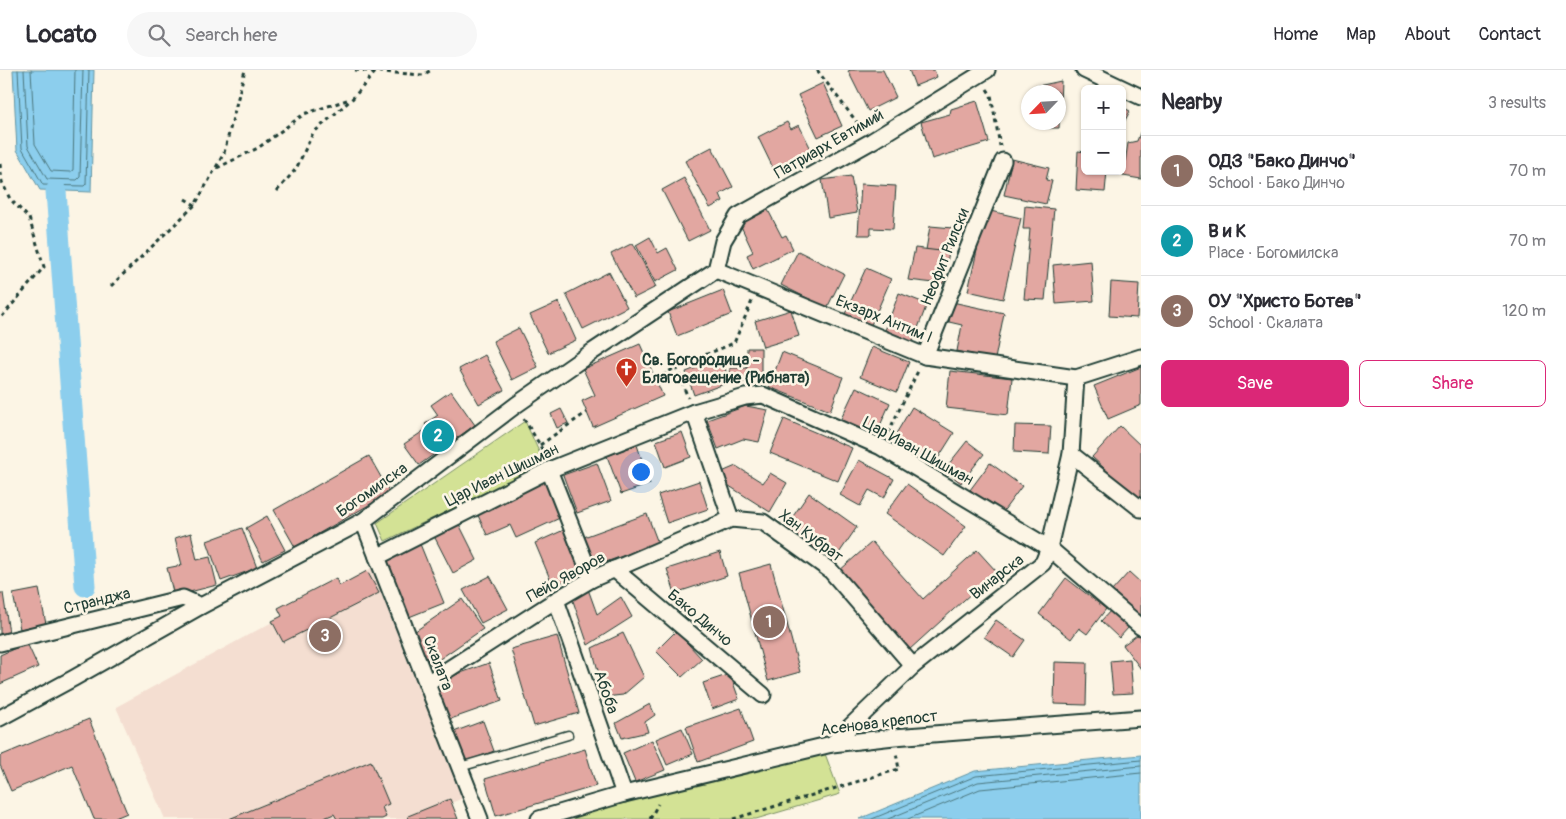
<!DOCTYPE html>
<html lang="en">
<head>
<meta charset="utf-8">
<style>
	:root { --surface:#fff; --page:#f7f7f7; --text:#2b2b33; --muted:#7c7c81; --line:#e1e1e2; --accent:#db2777 }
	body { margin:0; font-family:Pangolin,sans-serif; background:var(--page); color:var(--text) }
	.controls { position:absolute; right:15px; top:15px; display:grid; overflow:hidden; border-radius:8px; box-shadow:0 1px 4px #0004 }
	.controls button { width:45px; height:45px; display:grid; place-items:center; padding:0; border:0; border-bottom:1px solid var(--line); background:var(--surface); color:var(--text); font:25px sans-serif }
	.compass { position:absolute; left:1021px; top:15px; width:45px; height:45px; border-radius:50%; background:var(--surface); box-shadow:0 1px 4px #0004; rotate:245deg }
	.you { position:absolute; left:640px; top:401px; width:18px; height:18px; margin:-12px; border:4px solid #fff; border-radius:50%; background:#1a73e8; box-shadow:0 0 0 8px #1a73e833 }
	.badge { display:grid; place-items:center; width:32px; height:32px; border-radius:50%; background:var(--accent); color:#fff; font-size:16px; font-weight:700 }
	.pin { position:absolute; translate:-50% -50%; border:2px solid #fff; box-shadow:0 1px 5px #0006 }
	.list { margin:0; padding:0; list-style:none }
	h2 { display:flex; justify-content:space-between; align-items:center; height:65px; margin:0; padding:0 20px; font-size:21px }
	h2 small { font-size:16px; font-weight:400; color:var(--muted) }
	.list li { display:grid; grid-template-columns:32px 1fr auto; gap:15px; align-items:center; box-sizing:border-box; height:70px; padding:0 20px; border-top:1px solid var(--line) }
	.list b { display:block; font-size:19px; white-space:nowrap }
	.list p { margin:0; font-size:16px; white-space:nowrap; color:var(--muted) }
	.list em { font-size:16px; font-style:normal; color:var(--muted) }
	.actions { display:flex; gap:10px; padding:15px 20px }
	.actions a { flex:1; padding:11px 0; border:1px solid var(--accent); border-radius:8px; text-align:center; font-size:18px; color:var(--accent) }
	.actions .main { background:var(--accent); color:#fff }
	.icon { flex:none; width:28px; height:28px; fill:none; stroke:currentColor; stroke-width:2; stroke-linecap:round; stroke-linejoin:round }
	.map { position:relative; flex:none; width:1141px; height:749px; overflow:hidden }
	header { display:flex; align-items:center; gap:30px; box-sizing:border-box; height:70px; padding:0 25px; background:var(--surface); border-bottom:1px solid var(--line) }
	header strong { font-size:24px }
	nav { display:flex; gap:28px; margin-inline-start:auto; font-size:18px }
	.search { width:350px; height:45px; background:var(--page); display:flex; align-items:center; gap:12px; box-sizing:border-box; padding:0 18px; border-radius:28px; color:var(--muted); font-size:19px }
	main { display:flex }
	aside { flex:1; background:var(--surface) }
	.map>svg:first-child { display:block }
	.built { fill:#f4ded1 }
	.green { fill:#d3e295; stroke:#799064 }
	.water { fill:#8cceed; stroke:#6094a3 }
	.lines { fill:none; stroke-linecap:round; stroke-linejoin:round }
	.shore { stroke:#4b777e; stroke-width:1 }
	.canal { stroke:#8cceed; stroke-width:21 }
	.building { fill:#e2a7a1; stroke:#1f3d34 }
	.lane-casing { stroke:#1f3d34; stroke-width:11 }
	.street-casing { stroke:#1f3d34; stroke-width:19 }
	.path { stroke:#1f3d34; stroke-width:3; stroke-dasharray:4 4; stroke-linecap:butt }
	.lane { stroke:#fcf5e5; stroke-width:8 }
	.street { stroke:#fcf5e5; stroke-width:15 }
	.labels { text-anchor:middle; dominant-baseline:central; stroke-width:5; stroke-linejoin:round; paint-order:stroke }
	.street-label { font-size:16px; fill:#1f3d34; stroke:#fcf5e5 }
	.poi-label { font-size:16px; font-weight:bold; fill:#1f3d34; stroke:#fcf5e5; text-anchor:start }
</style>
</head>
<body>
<header>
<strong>Locato</strong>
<div class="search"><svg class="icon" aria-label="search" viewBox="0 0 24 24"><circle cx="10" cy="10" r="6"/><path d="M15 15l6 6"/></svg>Search here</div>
<nav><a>Home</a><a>Map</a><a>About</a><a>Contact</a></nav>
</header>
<main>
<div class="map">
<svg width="1141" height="749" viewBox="0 0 1141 749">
	<rect width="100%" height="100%" fill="#fcf5e5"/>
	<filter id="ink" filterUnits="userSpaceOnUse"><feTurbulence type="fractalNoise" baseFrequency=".02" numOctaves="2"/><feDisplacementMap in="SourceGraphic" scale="10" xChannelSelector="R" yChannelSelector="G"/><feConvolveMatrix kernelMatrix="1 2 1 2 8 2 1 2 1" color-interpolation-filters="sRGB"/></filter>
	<g filter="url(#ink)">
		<path class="built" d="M 377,495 L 463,728 L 413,749 L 165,749 L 116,637 Z"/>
		<g class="green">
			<path d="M 525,351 L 545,395 L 385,471 L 377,453 Z"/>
			<path d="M 824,681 L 840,724 L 756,749 L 561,749 Z"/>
		</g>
		<g class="water">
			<path d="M 13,0 L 94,0 L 91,122 L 40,120 L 17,80 Z"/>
			<path d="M 1141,685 L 1141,749 L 859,749 L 975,701 Z"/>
		</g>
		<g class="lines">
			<g class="shore">
				<path d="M 18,0 L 22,78 L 43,115 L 84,116 L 86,114 L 89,0"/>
				<path d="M 24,0 L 28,76 L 47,109 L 77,110 L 80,107 L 83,0"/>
				<path d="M 31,0 L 35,74 L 51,101 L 70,102 L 73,100 L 75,0"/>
				<path d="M 872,749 L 976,706 L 1141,690"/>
				<path d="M 888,749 L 978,712 L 1141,696"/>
				<path d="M 908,749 L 980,719 L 1141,703"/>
			</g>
			<path class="canal" d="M 56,121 L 85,516"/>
		</g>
		<g class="building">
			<path d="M 851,0 L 883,0 L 896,27 L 868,41 L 848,1 Z"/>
			<path d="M 909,0 L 934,0 L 937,7 L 915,16 Z"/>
			<path d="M 1061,11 L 1059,58 L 1044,58 L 1043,52 L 1058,52 L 1058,22 L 1039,22 L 1038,16 Z"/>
			<path d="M 823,13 L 842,56 L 818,67 L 798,25 Z"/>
			<path d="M 977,31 L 989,72 L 932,89 L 921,52 L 950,44 L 951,39 Z"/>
			<path d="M 1122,37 L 1130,41 L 1122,56 Z"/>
			<path d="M 787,52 L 791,59 L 799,55 L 812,81 L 774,100 L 758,67 Z"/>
			<path d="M 1141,60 L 1141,109 L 1123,106 L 1128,73 L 1137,71 Z"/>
			<path d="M 712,77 L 733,117 L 720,124 L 723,131 L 710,138 L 685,91 Z"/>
			<path d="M 1078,81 L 1085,82 L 1085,101 L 1107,101 L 1105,122 L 1076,120 Z"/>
			<path d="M 1012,89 L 1049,98 L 1046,110 L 1052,111 L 1046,134 L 1004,125 Z"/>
			<path d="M 851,106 L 857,143 L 828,148 L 822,110 Z"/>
			<path d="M 684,108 L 710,160 L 688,171 L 662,120 Z"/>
			<path d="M 861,114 L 896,116 L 893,159 L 871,158 L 871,165 L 858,165 Z"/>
			<path d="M 1025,136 L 1054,139 L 1045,230 L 1024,229 L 1030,159 L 1023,159 Z"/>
			<path d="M 768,140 L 782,167 L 786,165 L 793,179 L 753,199 L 747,185 L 753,182 L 740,154 Z"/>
			<path d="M 986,140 L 1021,148 L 1003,229 L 968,221 Z"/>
			<path d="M 930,156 L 953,158 L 949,182 L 926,180 Z"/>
			<path d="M 650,167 L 658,183 L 667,178 L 678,200 L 655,212 L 636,175 Z"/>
			<path d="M 633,173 L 656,217 L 634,228 L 611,184 Z"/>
			<path d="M 915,178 L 949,182 L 943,214 L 908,210 Z"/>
			<path d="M 798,181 L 844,204 L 827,238 L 781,215 Z"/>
			<path d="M 1091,191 L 1094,231 L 1056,234 L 1053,195 Z"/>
			<path d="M 866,198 L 891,209 L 871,255 L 845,244 Z"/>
			<path d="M 609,202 L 627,237 L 583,259 L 566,224 Z"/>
			<path d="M 1111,212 L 1139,214 L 1137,248 L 1109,246 Z"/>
			<path d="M 723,220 L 732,244 L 677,266 L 668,242 Z"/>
			<path d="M 899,223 L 927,234 L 912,274 L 884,263 Z"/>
			<path d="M 559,232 L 576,270 L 548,283 L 530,245 Z"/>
			<path d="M 952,232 L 1004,243 L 995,289 L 957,281 L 962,255 L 949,252 Z"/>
			<path d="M 791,240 L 799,266 L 763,277 L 755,251 Z"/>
			<path d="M 519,258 L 538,297 L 512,310 L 493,271 Z"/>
			<path d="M 640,274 L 663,326 L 593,357 L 582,331 L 595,325 L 583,299 Z"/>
			<path d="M 872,277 L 909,292 L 897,322 L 860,307 Z"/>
			<path d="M 747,278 L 761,278 L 761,312 L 730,312 L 730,298 L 747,298 Z"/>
			<path d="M 782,282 L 843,307 L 830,341 L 769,317 Z"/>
			<path d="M 485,285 L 504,320 L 479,334 L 459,299 Z"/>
			<path d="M 721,288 L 730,312 L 694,325 L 686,302 Z"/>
			<path d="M 1141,297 L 1141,335 L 1108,349 L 1094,316 Z"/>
			<path d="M 950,301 L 1012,308 L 1008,345 L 946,338 Z"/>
			<path d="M 856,317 L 890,333 L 875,367 L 840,351 Z"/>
			<path d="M 451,321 L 475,355 L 419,395 L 404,374 L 428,358 L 425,354 L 438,345 L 431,335 Z"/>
			<path d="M 746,336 L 768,340 L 759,372 L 743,369 L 718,379 L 707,350 Z"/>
			<path d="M 912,337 L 954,363 L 932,398 L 891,372 Z"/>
			<path d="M 561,339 L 568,353 L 557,358 L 551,344 Z"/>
			<path d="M 784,349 L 852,378 L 838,411 L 770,383 Z"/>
			<path d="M 1015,355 L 1051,356 L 1049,384 L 1014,382 Z"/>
			<path d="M 1120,356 L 1141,376 L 1141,432 L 1092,387 Z"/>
			<path d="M 682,362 L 691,387 L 665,397 L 656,371 Z"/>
			<path d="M 967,371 L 984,384 L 961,413 L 944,400 Z"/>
			<path d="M 637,375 L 650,414 L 621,424 L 607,386 Z"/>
			<path d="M 369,386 L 390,423 L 295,477 L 274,440 Z"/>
			<path d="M 859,390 L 894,409 L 884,428 L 869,420 L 860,436 L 840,425 Z"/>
			<path d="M 597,393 L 611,431 L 577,443 L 563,405 Z"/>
			<path d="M 990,393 L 1022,416 L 1002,443 L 970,420 Z"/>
			<path d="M 736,396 L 763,413 L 770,403 L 787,413 L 770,442 L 726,414 L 722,402 Z"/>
			<path d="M 545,408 L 562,447 L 516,468 L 510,455 L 487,465 L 475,439 Z"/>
			<path d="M 699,411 L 708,439 L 667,453 L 658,425 Z"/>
			<path d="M 907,414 L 966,456 L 944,486 L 885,444 Z"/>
			<path d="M 809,423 L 857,457 L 833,492 L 785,458 Z"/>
			<path d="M 647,444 L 658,473 L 595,496 L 584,467 Z"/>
			<path d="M 267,446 L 285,480 L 263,491 L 246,458 Z"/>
			<path d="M 459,454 L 477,490 L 453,503 L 434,466 Z"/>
			<path d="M 242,458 L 257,498 L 221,511 L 207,471 Z"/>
			<path d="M 566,459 L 585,502 L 553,516 L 535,473 Z"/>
			<path d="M 191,463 L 197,490 L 210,487 L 217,515 L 174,526 L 167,498 L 182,495 L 175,468 Z"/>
			<path d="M 872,472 L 923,529 L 977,480 L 996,501 L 909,580 L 839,501 Z"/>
			<path d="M 420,474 L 444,533 L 409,547 L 385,488 Z"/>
			<path d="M 720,482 L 727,506 L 675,523 L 667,499 Z"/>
			<path d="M 771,494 L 800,602 L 768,611 L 739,503 Z"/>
			<path d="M 367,501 L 379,523 L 283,572 L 272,551 L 282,546 L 278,538 L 336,508 L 339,516 Z"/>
			<path d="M 1129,502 L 1141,513 L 1141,549 L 1111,522 Z"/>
			<path d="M 490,506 L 508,539 L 481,553 L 463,520 Z"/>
			<path d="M 1066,508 L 1106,539 L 1087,564 L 1079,558 L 1071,569 L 1039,544 Z"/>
			<path d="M 39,519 L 46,554 L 20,559 L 13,524 Z"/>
			<path d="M 588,519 L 597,544 L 621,527 L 632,547 L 588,575 L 571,525 Z"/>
			<path d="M 0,523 L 3,523 L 9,563 L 0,564 Z"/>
			<path d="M 462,529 L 483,559 L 431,595 L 411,564 Z"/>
			<path d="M 1111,540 L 1129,557 L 1119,568 L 1101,551 Z"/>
			<path d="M 996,550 L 1025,570 L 1013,587 L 984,567 Z"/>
			<path d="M 676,561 L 702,589 L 682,607 L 656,581 Z"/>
			<path d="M 1141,562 L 1141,599 L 1123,575 Z"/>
			<path d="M 623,563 L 644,607 L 623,625 L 605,627 L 592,578 Z"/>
			<path d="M 557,566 L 579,643 L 534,656 L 511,579 Z"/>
			<path d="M 27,573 L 38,597 L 0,614 L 0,585 Z"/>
			<path d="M 1130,589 L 1133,623 L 1113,624 L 1110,591 Z"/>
			<path d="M 1055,592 L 1087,593 L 1086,635 L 1054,634 Z"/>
			<path d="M 489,593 L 502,631 L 445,651 L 432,613 Z"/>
			<path d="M 730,604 L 739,629 L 712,639 L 703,613 Z"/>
			<path d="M 650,634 L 655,645 L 645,652 L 648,662 L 622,668 L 616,653 Z"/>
			<path d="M 741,638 L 753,672 L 698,692 L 686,657 Z"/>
			<path d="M 89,649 L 127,743 L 113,749 L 94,749 L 72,695 L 11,721 L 0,695 L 0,686 Z"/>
			<path d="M 483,651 L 494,681 L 462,693 L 451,663 Z"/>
			<path d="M 682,658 L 693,684 L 667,695 L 656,669 Z"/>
			<path d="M 652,670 L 665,700 L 635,712 L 623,683 Z"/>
			<path d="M 585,679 L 596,716 L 496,746 L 485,709 Z"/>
			<path d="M 371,691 L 389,734 L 382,737 L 386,747 L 382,749 L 337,749 L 334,744 L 322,749 L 229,749 Z"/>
			<path d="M 450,729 L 458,749 L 409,749 L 408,746 Z"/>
		</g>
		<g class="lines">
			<defs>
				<path id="lane" d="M 460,697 L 568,665"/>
				<g id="street">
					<path d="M 1084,0 L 1141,27"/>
					<path d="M 716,200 L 925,286 L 1076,308 L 1141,287"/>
					<path d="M 716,200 L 723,171 L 738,146 L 872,71 L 987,0"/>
					<path d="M 925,286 L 1003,91"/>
					<path d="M 694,342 L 731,449 L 763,452 L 831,501 L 913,596"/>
					<path d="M 1071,384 L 1141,439"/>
					<path d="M 549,400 L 592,509"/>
					<path d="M 363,451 L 480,749"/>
					<path d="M 377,487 L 549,400 L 694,342 L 745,327 L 763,325 L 881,377 L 1049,478 L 1141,557"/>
					<path d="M 614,499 L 763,625"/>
					<path d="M 556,530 L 624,724"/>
					<path d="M 0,573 L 183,528 L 201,536"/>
					<path d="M 427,613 L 556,530 L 592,509 L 731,449"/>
					<path d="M 0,648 L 74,608 L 201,536 L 363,451 L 516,335 L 592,282 L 716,200"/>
					<path d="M 832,674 L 913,596 L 1043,493 L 1049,478 L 1071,384 L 1076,308"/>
					<path d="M 539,749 L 624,724 L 832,674 L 894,667 L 1141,648"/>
				</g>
			</defs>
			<use href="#lane" class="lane-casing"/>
			<use href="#street" class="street-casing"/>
			<g class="path">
				<path d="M 355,0 L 423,5 L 431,0"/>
				<path d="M 817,0 L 862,59"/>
				<path d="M 987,19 L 991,25 L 1000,76"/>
				<path d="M 0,94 L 2,112 L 10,129 L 29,148 L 44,197 L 0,249"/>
				<path d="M 217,98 L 258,78 L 304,44 L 350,29"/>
				<path d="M 277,121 L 296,99 L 313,63 L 353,28 L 377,0"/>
				<path d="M 185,129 L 195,135"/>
				<path d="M 111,216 L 195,135 L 224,83 L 245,0"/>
				<path d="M 676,297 L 688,328"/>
				<path d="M 656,310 L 676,297 L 734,273 L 752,231"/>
				<path d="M 524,349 L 540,375 L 544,385"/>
				<path d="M 888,363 L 918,301"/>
				<path d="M 540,375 L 587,342"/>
				<path d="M 650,749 L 658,734"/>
				<path d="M 733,749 L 899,699 L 896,683"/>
			</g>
			<use href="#lane" class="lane"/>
			<use href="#street" class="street"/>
		</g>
	</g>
	<defs>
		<symbol id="church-pin" viewBox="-11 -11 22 30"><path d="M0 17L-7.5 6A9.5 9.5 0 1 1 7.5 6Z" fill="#c8321e" stroke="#fcf5e5"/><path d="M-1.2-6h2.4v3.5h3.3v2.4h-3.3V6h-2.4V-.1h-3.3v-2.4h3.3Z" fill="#fff"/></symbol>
	</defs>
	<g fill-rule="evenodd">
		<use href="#church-pin" x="614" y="286" width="25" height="34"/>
	</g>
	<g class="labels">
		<g class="street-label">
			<text transform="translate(829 74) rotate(-30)">Патриарх Евтимий</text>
			<text transform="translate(945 187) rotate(-68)">Неофит Рилски</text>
			<text transform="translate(884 249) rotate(22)">Екзарх Антим I</text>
			<text transform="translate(918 381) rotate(29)">Цар Иван Шишман</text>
			<text transform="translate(502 405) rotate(-26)">Цар Иван Шишман</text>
			<text transform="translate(372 420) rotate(-35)">Богомилска</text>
			<text transform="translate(811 466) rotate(37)">Хан Кубрат</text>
			<text transform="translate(566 507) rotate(-29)">Пейо Яворов</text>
			<text transform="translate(997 507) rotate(-38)">Винарска</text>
			<text transform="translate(97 531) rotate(-14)">Странджа</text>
			<text transform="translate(700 548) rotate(40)">Бако Динчо</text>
			<text transform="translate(438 593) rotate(69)">Скалата</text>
			<text transform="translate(606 622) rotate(71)">Абоба</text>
			<text transform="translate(879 653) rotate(-7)">Асенова крепост</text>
		</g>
		<g class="poi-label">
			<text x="642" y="290">Св. Богородица -<tspan x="642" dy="18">Благовещение (Рибната)</tspan></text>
		</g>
	</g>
</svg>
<div class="controls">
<button>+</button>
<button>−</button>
</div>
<svg class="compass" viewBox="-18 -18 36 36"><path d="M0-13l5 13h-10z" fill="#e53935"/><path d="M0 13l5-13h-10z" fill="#7c7c81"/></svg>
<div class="you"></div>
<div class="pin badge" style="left:769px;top:552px;background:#8d6e63">1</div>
<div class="pin badge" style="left:438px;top:366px;background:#0f9aa8">2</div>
<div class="pin badge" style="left:325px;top:566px;background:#8d6e63">3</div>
</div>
<aside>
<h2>Nearby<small>3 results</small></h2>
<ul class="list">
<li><span class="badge" style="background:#8d6e63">1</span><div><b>ОДЗ &quot;Бако Динчо&quot;</b><p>School · Бако Динчо</p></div><em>70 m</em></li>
<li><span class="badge" style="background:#0f9aa8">2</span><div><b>В и К</b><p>Place · Богомилска</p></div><em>70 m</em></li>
<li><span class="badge" style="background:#8d6e63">3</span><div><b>ОУ &quot;Христо Ботев&quot;</b><p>School · Скалата</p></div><em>120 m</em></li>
</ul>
<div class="actions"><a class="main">Save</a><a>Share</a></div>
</aside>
</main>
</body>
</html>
